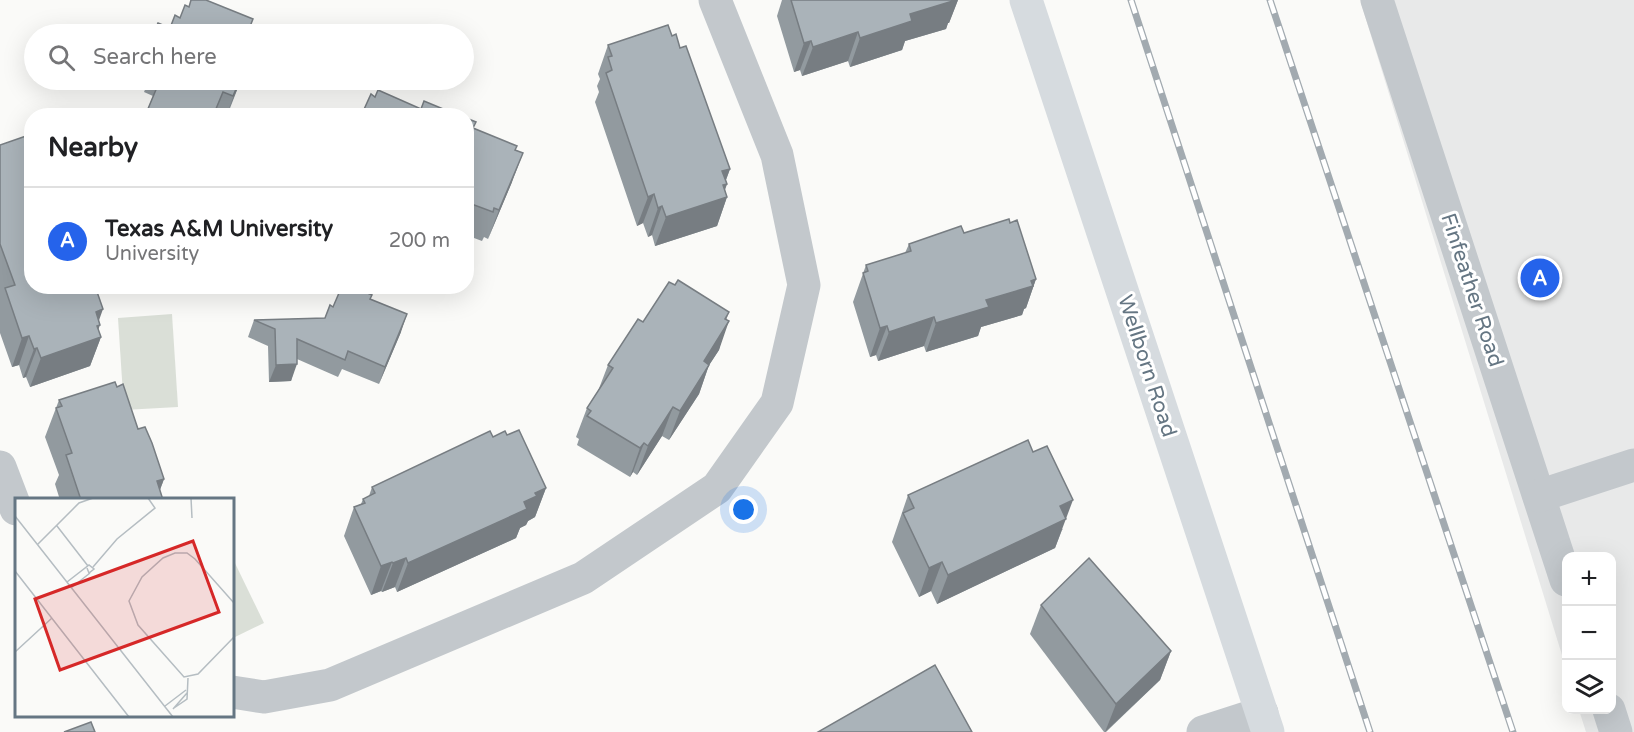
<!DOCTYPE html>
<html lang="en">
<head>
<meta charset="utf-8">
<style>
	:root { --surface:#fff; --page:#f2f2f2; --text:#202124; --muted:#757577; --line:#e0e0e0; --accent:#2563eb }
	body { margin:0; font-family:"Varela Round",sans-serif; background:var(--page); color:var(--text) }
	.controls { position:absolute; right:18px; bottom:18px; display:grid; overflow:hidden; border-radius:12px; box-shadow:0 6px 24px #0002 }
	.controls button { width:54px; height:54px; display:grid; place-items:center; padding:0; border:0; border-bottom:2px solid var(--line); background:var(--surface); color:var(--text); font:30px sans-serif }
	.you { position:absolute; left:744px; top:510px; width:21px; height:21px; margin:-15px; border:4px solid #fff; border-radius:50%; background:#1a73e8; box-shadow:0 0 0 9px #1a73e833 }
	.badge { display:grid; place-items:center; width:39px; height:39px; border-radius:50%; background:var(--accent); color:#fff; font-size:20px; font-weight:700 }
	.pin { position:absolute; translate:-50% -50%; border:3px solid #fff; box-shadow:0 2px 6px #0006 }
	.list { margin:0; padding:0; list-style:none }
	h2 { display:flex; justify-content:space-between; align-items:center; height:78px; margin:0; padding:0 24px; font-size:26px }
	h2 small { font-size:20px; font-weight:400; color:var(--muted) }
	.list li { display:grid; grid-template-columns:39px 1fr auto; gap:18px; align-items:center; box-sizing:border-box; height:108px; padding:0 24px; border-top:2px solid var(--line) }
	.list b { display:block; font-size:22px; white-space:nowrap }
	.list p { margin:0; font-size:20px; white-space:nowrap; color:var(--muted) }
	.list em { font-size:20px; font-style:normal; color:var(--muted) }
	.icon { flex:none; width:33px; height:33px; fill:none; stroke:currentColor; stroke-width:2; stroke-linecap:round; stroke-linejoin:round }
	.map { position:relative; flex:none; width:1634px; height:732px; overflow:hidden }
	.search { position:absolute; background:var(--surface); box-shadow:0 6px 24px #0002; left:24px; top:24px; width:450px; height:66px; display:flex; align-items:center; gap:15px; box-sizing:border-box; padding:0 21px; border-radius:33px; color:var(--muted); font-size:22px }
	.panel { position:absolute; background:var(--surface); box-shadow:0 6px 24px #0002; left:24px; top:108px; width:450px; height:186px; border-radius:24px }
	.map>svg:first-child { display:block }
	.built { fill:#e8e9e9 }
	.green { fill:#dadfd7 }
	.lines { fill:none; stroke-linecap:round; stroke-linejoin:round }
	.minor { stroke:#c3c8cc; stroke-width:33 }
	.major { stroke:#d6dbdf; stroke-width:33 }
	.rail-casing { stroke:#a2aab0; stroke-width:7 }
	.rail { stroke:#fff; stroke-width:4.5; stroke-dasharray:14; stroke-linecap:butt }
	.wall { fill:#929a9f }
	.shaded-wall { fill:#777d82 }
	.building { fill:#aab3b9; stroke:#777d82; stroke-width:1.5 }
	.labels { text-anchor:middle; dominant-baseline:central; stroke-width:6; stroke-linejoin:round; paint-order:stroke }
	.street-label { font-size:21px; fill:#657683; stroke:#fff }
	.inset-road { fill:none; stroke:#b5bdc2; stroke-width:1.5 }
	.view { fill:#d62828; fill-opacity:0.15; stroke:#d62828; stroke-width:3 }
	.inset-edge { fill:none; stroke:#657683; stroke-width:3 }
</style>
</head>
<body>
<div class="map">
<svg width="1634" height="732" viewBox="0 0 1634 732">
	<rect width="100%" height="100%" fill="#fafaf8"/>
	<path class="built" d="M 1360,0 L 1634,0 L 1634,732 L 1586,732 L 1579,710 L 1612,710 L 1612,556 L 1566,556 L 1566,668 Z"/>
	<g class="green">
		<path d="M 172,314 L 178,407 L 124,410 L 118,318 Z"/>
		<path d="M 233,559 L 264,623 L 233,638 L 232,638 Z"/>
	</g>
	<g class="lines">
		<g class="minor">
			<path d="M 1377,0 L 1566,580"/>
			<path d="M 0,467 L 16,509"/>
			<path d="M 1539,496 L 1634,465"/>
			<path d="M 232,692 L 264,697 L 330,685 L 583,578 L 717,488 L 777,403 L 804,285 L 777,155 L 715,0"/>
			<path d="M 1609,710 L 1616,732"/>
			<path d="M 1203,732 L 1262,713"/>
		</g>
		<path class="major" d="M 1026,0 L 1268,732"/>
		<defs>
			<g id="rail">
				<path d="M 1131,0 L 1370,732"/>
				<path d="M 1270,0 L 1513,732"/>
			</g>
		</defs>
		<use href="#rail" class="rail-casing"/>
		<use href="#rail" class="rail"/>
	</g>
	<g class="wall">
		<path d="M 782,0 L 958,0 L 949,23 L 948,23 L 946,29 L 905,41 L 902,50 L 850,67 L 848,61 L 802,76 L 800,70 L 794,72 L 777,16 Z"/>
		<path d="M 672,36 L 680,48 L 730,169 L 726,180 L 727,184 L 725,190 L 727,197 L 717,226 L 655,246 L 652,235 L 648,237 L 643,223 L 637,226 L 595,102 L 599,92 L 597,86 L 600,79 L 598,74 L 608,45 Z"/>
		<path d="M 149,80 L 241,80 L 227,116 L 145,116 L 153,96 L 144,92 Z"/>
		<path d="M 466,118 L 474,128 L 515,150 L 512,182 L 488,239 L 484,237 L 482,241 L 466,235 Z"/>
		<path d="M 0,145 L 32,286 L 99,320 L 98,330 L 101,337 L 90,366 L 30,387 L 26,377 L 23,378 L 19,365 L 12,367 L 0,333 Z"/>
		<path d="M 1010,223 L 1036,279 L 1026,308 L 1024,309 L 1022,315 L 981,327 L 978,336 L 926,352 L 924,346 L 878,361 L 876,355 L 870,357 L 853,302 L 866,265 L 905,253 L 909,244 Z"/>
		<path d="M 370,299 L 401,332 L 379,384 L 342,369 L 338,377 L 297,359 L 291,381 L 269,382 L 268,346 L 248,337 L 254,320 L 325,318 L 333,307 Z"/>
		<path d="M 726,320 L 719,350 L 709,365 L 699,394 L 669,440 L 662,436 L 637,475 L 633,472 L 630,477 L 577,445 L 579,439 L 576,437 L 587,408 L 598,391 L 608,365 L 643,322 Z"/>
		<path d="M 117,387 L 164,479 L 160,490 L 163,500 L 60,500 L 55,484 L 59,475 L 45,437 L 59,400 Z"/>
		<path d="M 493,437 L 546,488 L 535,517 L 528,521 L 526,525 L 520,528 L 516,538 L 397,592 L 395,587 L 382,592 L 381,591 L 371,595 L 344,536 L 354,507 L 361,504 L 363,499 L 369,496 L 372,487 Z"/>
		<path d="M 908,495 L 1063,529 L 1062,530 L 1055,548 L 937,604 L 931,591 L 919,597 L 892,542 Z"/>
		<path d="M 1041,605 L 1171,651 L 1160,680 L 1106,732 L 1104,732 L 1030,634 Z"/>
	</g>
	<g class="shaded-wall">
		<path d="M 954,0 L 958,0 L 949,23 L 948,23 L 946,29 L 905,41 L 902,50 L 850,67 L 860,38 L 910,14 Z"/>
		<path d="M 858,32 L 848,61 L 802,76 L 813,47 Z"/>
		<path d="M 811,41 L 800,70 L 794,72 L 804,43 Z"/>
		<path d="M 240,80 L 241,80 L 226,116 Z"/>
		<path d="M 523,153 L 512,182 L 488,239 L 499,210 Z"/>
		<path d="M 730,169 L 724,185 L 727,184 L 721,199 L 727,197 L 717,226 L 655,246 L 666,217 L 722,171 Z"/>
		<path d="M 654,194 L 643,223 L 637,226 L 648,197 Z"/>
		<path d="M 662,206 L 652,235 L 648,237 L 658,208 Z"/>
		<path d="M 1036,279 L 1026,308 L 1024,309 L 1022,315 L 981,327 L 978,336 L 926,352 L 936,323 L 986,300 Z"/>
		<path d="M 103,309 L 97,326 L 100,325 L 95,339 L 101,337 L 90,366 L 30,387 L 41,358 L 96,312 Z"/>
		<path d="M 729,312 L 721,334 L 729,321 L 719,350 L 693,390 L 704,361 Z"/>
		<path d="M 407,314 L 401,332 L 379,384 L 385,367 Z"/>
		<path d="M 934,317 L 924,346 L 878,361 L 889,332 Z"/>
		<path d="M 887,326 L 876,355 L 870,357 L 880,328 Z"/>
		<path d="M 29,336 L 19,365 L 12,367 L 22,338 Z"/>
		<path d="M 37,348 L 26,377 L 23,378 L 34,349 Z"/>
		<path d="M 297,364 L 291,381 L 269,382 L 276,365 Z"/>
		<path d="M 709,365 L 699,394 L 669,440 L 680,411 Z"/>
		<path d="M 673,407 L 662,436 L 637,475 L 648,446 Z"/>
		<path d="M 644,443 L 633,472 L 630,477 L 640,448 Z"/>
		<path d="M 164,479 L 156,500 L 157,481 Z"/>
		<path d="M 546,488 L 535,517 L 528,521 L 526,525 L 520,528 L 516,538 L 397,592 L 408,563 L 524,502 L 535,493 Z"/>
		<path d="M 1073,500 L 1055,548 L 937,604 L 948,575 L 1060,506 Z"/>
		<path d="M 406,558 L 395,587 L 382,592 L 393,563 Z"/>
		<path d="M 392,562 L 381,591 L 371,595 L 381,566 Z"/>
		<path d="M 942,562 L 931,591 L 919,597 L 929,568 Z"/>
		<path d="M 1171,651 L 1160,680 L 1105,732 L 1116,704 Z"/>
	</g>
	<g class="building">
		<path d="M 191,0 L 206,0 L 253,19 L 249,29 L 252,31 L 251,34 L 153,34 L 158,23 L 170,28 L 175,15 L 180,18 L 185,5 L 189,7 Z"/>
		<path d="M 791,0 L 956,0 L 910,14 L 912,21 L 860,38 L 858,32 L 813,47 L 811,41 L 804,43 Z"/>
		<path d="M 668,25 L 672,36 L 676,34 L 680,48 L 686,46 L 730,169 L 722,171 L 727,184 L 723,185 L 727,197 L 666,217 L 662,206 L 658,208 L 654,194 L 648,197 L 606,73 L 612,70 L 608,57 L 612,56 L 608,45 Z"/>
		<path d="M 160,80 L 240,80 L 233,96 L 223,92 L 213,116 L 145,116 Z"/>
		<path d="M 378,90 L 421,109 L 424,101 L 460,116 L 361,116 L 371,94 L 375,97 Z"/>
		<path d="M 466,118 L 476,122 L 473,128 L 517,146 L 515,150 L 523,153 L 499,210 L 494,208 L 493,212 L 466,202 Z"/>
		<path d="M 29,135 L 32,142 L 32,286 L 95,286 L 103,309 L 96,312 L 100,325 L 97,326 L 101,337 L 41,358 L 37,348 L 34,349 L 29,336 L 22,338 L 5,288 L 15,285 L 0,244 L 0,145 Z"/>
		<path d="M 1009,219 L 1010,223 L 1017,220 L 1036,279 L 1031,281 L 1033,286 L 986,300 L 989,307 L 936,323 L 934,317 L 889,332 L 887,326 L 880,328 L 863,273 L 868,271 L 866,265 L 911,251 L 909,244 L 961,226 L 964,233 Z"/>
		<path d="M 678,280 L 729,312 L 725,319 L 729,321 L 704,361 L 709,365 L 680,411 L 673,407 L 648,446 L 644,443 L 640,448 L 587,416 L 591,411 L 587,408 L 613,368 L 608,365 L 638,319 L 643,322 L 669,282 L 675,285 Z"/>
		<path d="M 342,286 L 351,286 L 372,295 L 370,299 L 407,314 L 385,367 L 348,351 L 345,360 L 297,339 L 297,364 L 276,365 L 275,329 L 254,320 L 325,318 L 330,305 L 333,307 Z"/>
		<path d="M 115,382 L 117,387 L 123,384 L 138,429 L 145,427 L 152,443 L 164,479 L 157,481 L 163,500 L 81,500 L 66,455 L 72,453 L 56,408 L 62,406 L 59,400 Z"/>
		<path d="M 519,430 L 546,488 L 535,493 L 537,496 L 524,502 L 527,509 L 408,563 L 406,558 L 393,563 L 392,562 L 381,566 L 354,507 L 365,503 L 363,499 L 375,493 L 372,487 L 490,431 L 493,437 L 505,431 L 507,435 Z"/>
		<path d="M 1028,440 L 1033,452 L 1047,446 L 1073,500 L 1060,506 L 1066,519 L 948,575 L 942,562 L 929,568 L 903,513 L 914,508 L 908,495 Z"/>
		<path d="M 1089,558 L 1171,651 L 1116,704 L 1041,605 Z"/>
		<path d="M 935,665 L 972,732 L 818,732 Z"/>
		<path d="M 91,722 L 95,732 L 64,732 Z"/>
	</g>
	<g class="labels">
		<g class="street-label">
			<text transform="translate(1472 290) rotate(72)">Finfeather Road</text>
			<text transform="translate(1147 366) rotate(72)">Wellborn Road</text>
		</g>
	</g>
	<g transform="translate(15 498)">
		<rect width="219" height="219" fill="#fafaf8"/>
		<path class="inset-road" d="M 176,0 L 177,20M 0,18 L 158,219M 42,28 L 73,68M 22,47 L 64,5 L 78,0M 78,69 L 102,41 L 140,10 L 133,0M 0,73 L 114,219M 52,84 L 74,67 L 79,71 L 74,75 L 72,70M 56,90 L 75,75M 219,105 L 180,61 L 172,55 L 160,55 L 148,60 L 127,79 L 114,103 L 123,127 L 169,179 L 183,176 L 219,139M 0,154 L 37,120M 150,208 L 171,192M 159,210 L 172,201 L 173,180M 158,211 L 172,195"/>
		<path class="view" d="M 178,43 L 204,114 L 45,172 L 20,101 Z"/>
		<rect width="219" height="219" class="inset-edge"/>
	</g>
</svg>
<div class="controls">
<button>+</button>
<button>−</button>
<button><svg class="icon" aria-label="layers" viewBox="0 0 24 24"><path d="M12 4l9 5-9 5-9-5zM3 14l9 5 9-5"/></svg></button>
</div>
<div class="you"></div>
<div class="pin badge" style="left:1540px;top:278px">A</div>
<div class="search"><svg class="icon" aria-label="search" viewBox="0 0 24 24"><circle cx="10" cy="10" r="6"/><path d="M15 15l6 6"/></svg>Search here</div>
<section class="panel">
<h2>Nearby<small></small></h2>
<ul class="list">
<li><span class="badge">A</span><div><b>Texas A&amp;M University</b><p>University</p></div><em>200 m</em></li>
</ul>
</section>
</div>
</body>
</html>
